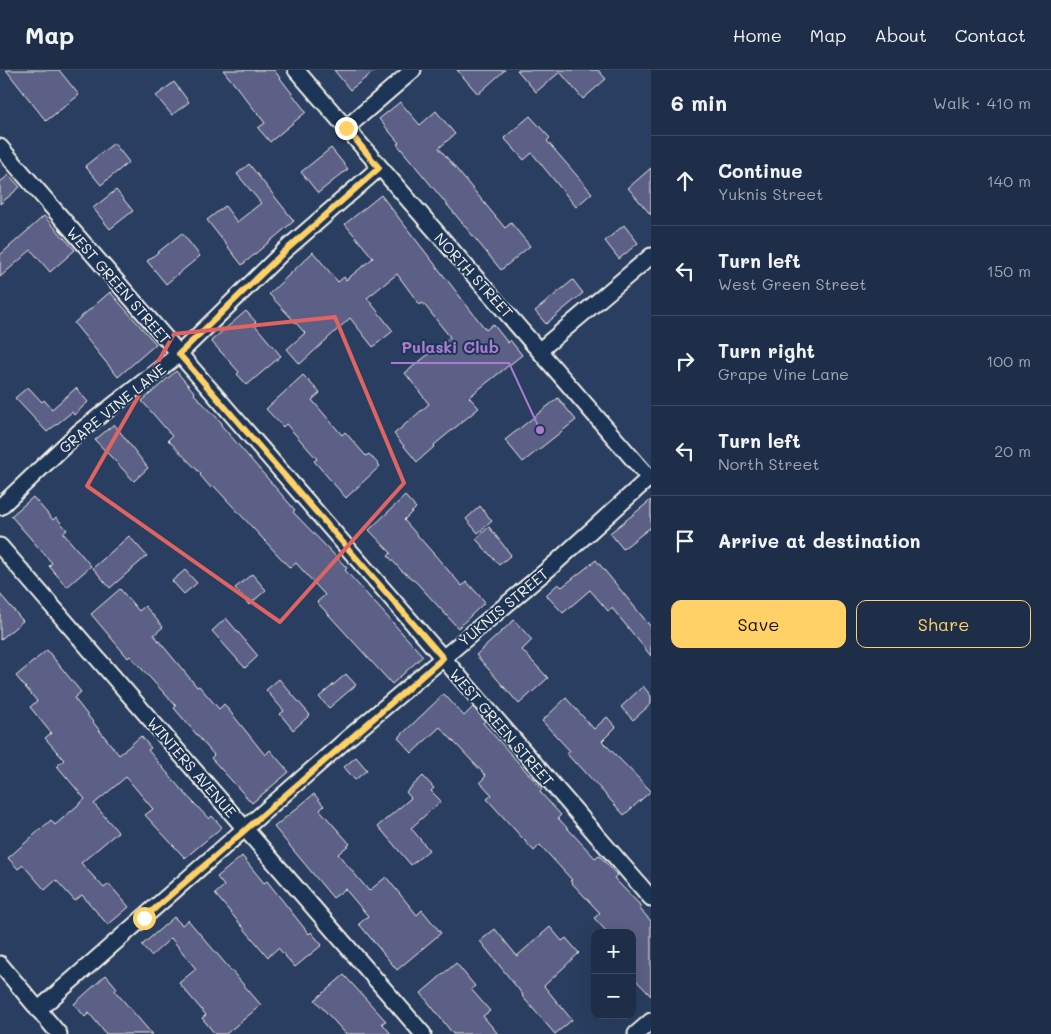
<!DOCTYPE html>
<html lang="en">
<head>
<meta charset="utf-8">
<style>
	:root { --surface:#1f2e48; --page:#2c3a52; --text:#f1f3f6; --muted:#a1a8b4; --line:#3c4a60; --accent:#ffd166 }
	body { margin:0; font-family:Mali,sans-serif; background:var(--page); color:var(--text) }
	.controls { position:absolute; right:15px; bottom:15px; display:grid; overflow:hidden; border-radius:10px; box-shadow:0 5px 20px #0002 }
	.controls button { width:45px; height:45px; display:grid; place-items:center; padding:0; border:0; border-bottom:1px solid var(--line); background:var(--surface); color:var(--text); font:25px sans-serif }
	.stop { position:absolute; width:15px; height:15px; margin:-11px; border:4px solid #ffd166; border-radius:50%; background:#fff }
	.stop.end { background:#ffd166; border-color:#fff; box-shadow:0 1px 5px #0008 }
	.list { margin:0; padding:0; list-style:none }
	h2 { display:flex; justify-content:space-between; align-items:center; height:65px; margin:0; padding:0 20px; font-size:21px }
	h2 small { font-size:16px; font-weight:400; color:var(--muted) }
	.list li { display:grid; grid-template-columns:32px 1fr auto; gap:15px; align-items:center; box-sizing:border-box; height:90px; padding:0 20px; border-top:1px solid var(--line) }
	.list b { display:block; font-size:19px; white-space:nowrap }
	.list p { margin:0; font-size:16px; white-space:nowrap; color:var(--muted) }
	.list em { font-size:16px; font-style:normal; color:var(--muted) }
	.actions { display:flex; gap:10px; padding:15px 20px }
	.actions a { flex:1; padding:11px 0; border:1px solid var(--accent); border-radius:10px; text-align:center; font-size:18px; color:var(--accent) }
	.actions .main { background:var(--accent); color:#111 }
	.icon { flex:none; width:28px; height:28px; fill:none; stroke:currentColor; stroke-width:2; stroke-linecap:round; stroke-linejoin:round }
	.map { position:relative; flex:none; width:651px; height:964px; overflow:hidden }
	header { display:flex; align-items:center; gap:30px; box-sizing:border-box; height:70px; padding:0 25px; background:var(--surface); border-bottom:1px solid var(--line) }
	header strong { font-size:24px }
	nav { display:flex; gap:28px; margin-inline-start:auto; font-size:18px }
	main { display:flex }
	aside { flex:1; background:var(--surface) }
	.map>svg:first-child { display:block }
	.building { fill:#5b6086; stroke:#f4f1e8 }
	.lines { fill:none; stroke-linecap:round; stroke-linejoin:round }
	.minor-casing { stroke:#f4f1e8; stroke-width:19 }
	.minor { stroke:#1d3557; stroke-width:15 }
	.route { stroke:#ffd166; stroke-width:6 }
	.marked { fill:none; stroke:#df6462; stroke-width:4; stroke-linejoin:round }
	.labels { text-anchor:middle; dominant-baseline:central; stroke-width:4; stroke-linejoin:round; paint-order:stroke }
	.street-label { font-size:15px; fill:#f4f1e8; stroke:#1d3557 }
	.leader { fill:none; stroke:#ab7bcf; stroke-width:2 }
	.callout-dot { fill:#ab7bcf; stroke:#1d3557; stroke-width:2 }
	.callout-label { font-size:16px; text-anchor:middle; font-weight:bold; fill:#ab7bcf; stroke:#1d3557; stroke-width:4; stroke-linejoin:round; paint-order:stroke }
</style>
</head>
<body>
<header>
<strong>Map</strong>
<nav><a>Home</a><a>Map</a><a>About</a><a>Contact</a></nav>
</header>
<main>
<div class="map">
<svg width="651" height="964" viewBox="0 0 651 964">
	<rect width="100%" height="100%" fill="#293e60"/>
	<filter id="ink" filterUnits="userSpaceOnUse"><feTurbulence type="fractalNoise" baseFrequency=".02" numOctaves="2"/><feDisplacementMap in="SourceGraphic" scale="10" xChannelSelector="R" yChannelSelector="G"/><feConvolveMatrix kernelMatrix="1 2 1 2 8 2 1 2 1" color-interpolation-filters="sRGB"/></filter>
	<g filter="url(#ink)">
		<g class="building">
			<path d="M 6,0 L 59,0 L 79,25 L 46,51 Z"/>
			<path d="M 223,0 L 274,0 L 306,42 L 270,72 L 258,58 L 265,53 Z"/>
			<path d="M 334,0 L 376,0 L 350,20 Z"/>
			<path d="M 457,0 L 505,0 L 478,24 Z"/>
			<path d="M 517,0 L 598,0 L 606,9 L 583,29 L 560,2 L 536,22 Z"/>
			<path d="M 174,12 L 189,32 L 172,45 L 156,26 Z"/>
			<path d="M 400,32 L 420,55 L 436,41 L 455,64 L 439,78 L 505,158 L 511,153 L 530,176 L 501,200 L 397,74 L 399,73 L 379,49 Z"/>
			<path d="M 530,46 L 550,68 L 547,71 L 592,123 L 576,137 L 532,83 L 524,90 L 504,68 Z"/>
			<path d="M 114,73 L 129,92 L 101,115 L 85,96 Z"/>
			<path d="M 331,78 L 348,99 L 318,123 L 301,102 Z"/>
			<path d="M 249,94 L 294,151 L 242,195 L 207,150 L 225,136 L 237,152 L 261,133 L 237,104 Z"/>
			<path d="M 651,98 L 651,145 L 628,118 Z"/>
			<path d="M 9,105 L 20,117 L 0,134 L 0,112 Z"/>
			<path d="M 116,120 L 133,141 L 110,159 L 93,138 Z"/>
			<path d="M 381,125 L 486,260 L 493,254 L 508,273 L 510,270 L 522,285 L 469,327 L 479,338 L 434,375 L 435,376 L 417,392 L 394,364 L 429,334 L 405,303 L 450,267 L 423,233 L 420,235 L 397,204 L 367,228 L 393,261 L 373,277 L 350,248 L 300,294 L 287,279 L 305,263 L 269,224 L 313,182 L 338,212 L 344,207 L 346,210 L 373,188 L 345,154 Z"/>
			<path d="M 44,146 L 75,180 L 50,202 L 31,180 L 0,207 L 0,185 Z"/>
			<path d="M 624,155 L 638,173 L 619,189 L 605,171 Z"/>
			<path d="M 182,163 L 200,186 L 166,214 L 147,191 Z"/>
			<path d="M 573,210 L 583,223 L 546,254 L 535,241 Z"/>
			<path d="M 110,222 L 156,274 L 118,307 L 74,253 Z"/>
			<path d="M 246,241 L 256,252 L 254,254 L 281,286 L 247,315 L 237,304 L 239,302 L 211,271 Z"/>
			<path d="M 176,301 L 195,323 L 194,324 L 222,353 L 221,355 L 295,440 L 293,442 L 347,498 L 345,500 L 423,586 L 392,614 L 317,532 L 325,525 L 296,493 L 290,498 L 213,415 L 211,418 L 200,405 L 201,404 L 168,370 L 172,366 L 142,331 Z"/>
			<path d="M 303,305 L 320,323 L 312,330 L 342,365 L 345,362 L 366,386 L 369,384 L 380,396 L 346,428 L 314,391 L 317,389 L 286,354 L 283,357 L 266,339 Z"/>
			<path d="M 28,317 L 42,332 L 44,330 L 52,339 L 76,318 L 88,332 L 74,345 L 72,342 L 47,362 L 15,328 Z"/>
			<path d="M 558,328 L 576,350 L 523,392 L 505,370 Z"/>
			<path d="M 114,354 L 148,398 L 134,411 L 95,370 Z"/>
			<path d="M 405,426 L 416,438 L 404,450 L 462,516 L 467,512 L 485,532 L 458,558 L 416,512 L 402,501 L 388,486 L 391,483 L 369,460 Z"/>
			<path d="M 33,427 L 53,450 L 56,447 L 67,460 L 63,463 L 91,496 L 67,517 L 49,496 L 52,493 L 11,446 Z"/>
			<path d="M 651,430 L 651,457 L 623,479 L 610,463 Z"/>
			<path d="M 480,436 L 492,451 L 478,463 L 466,449 Z"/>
			<path d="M 489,457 L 511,485 L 499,495 L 476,469 Z"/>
			<path d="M 129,466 L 147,486 L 110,518 L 93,498 Z"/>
			<path d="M 596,490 L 651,557 L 651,586 L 612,538 L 608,541 L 590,520 L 563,543 L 546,525 L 558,514 L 562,517 Z"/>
			<path d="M 185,500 L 197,513 L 184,524 L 172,511 Z"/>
			<path d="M 252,504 L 266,520 L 249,535 L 235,518 Z"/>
			<path d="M 120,519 L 139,541 L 145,536 L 163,557 L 154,565 L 197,617 L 199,616 L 219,639 L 224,634 L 265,685 L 270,680 L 289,702 L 252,733 L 211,688 L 214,685 L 174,638 L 176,636 L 130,586 L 128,588 L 91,544 Z"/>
			<path d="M 0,524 L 23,551 L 0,570 Z"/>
			<path d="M 226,548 L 258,586 L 245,598 L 212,561 Z"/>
			<path d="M 514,550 L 532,570 L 522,580 L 548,608 L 519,634 L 476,585 Z"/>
			<path d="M 47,580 L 81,622 L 74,628 L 119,685 L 141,666 L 151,678 L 148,680 L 179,717 L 209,749 L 212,746 L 222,757 L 185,788 L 145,745 L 153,739 L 126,707 L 94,734 L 118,762 L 81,793 L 104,818 L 109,814 L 129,837 L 108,855 L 82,825 L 75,831 L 56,810 L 45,820 L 23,795 L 18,799 L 8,788 L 51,750 L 55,755 L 85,729 L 57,696 L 64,690 L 45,668 L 51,663 L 30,637 L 37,631 L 16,606 Z"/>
			<path d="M 346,604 L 356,615 L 329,638 L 319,627 Z"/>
			<path d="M 279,609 L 310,645 L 293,660 L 280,644 L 284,641 L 266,620 Z"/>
			<path d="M 643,616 L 651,626 L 651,634 L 633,650 L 621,637 Z"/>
			<path d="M 444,624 L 464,646 L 473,637 L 485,651 L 483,653 L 542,719 L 540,722 L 561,745 L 558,748 L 595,788 L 599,785 L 617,805 L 614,808 L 642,837 L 640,839 L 651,851 L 651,926 L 632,906 L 632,863 L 608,863 L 594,848 L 600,843 L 570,811 L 572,810 L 540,775 L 534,781 L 487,729 L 492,725 L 480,712 L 486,706 L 440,657 L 412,683 L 398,668 Z"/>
			<path d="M 566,628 L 594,659 L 607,647 L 616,657 L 602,671 L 651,721 L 624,745 L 577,693 L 576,694 L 567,684 L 570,681 L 542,651 Z"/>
			<path d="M 356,687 L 367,700 L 355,710 L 344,697 Z"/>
			<path d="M 423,706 L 434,718 L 431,721 L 441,731 L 411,758 L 429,780 L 411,795 L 378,756 L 411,728 L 406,722 Z"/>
			<path d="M 314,724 L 324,736 L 320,740 L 350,774 L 338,784 L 369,821 L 386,807 L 417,845 L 422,840 L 441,863 L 397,900 L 359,854 L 368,846 L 345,819 L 333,828 L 274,757 Z"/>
			<path d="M 242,786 L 264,813 L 267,811 L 309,864 L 311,862 L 322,875 L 295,897 L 278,878 L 268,887 L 215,824 L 224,816 L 217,807 Z"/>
			<path d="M 174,847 L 182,855 L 188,850 L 261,935 L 226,964 L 215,964 L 202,948 L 206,945 L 179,913 L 196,899 L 171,868 L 151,886 L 142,875 Z"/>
			<path d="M 550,857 L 562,871 L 566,868 L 579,883 L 544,916 L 572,950 L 555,964 L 522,926 L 523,925 L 480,871 L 495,859 L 517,886 Z"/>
			<path d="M 456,893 L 475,916 L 471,919 L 490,941 L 483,946 L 498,964 L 453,964 L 421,923 Z"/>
			<path d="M 106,905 L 117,918 L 115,921 L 152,964 L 106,964 L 89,943 L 85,947 L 74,934 Z"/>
			<path d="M 344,905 L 386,951 L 382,953 L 391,964 L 346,964 L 315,930 Z"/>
		</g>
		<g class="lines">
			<defs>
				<g id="minor">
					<path d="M 296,0 L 651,410"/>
					<path d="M 346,58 L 413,0"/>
					<path d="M 0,77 L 651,828"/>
					<path d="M 540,280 L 651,186"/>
					<path d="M 0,437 L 79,362 L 179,284 L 284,181 L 379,98"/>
					<path d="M 0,476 L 423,964"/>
					<path d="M 0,894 L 59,964"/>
					<path d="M 38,940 L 347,669 L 552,496 L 649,408"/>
					<path d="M 636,964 L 651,951"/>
				</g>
			</defs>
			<use href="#minor" class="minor-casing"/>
			<use href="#minor" class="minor"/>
		</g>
	</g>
	<g class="lines" filter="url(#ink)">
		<path class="route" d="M 144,848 L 443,588 L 179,284 L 284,182 L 379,98 L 346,58"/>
	</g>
	<path class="marked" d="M 335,247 L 404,413 L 280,552 L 87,416 L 174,264 Z"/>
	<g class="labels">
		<g class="street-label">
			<text transform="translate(474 205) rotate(48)">NORTH STREET</text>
			<text transform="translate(119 215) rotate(49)">WEST GREEN STREET</text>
			<text transform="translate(112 338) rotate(-39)">GRAPE VINE LANE</text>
			<text transform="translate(503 537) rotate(-40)">YUKNIS STREET</text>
			<text transform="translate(502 657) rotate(49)">WEST GREEN STREET</text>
			<text transform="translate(192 697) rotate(49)">WINTERS AVENUE</text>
		</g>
	</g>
	<path class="leader" d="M540 360L509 293H391"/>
	<circle class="callout-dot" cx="540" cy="360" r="5"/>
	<g class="callout-label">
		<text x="450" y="283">Pulaski Club</text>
	</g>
</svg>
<div class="controls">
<button>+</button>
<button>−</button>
</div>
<div class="stop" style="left:144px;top:848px"></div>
<div class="stop end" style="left:346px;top:58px"></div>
</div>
<aside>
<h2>6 min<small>Walk · 410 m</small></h2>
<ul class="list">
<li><svg class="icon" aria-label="ahead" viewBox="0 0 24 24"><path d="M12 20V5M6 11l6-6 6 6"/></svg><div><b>Continue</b><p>Yuknis Street</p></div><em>140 m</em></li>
<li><svg class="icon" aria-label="left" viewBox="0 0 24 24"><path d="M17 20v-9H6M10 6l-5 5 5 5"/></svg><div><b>Turn left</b><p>West Green Street</p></div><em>150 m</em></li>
<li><svg class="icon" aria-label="right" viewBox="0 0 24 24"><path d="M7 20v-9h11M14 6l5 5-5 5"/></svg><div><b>Turn right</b><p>Grape Vine Lane</p></div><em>100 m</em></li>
<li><svg class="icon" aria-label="left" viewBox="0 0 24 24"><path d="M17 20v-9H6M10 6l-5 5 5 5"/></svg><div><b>Turn left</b><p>North Street</p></div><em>20 m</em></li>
<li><svg class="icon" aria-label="arrive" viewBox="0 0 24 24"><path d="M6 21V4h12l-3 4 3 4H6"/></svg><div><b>Arrive at destination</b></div></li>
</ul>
<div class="actions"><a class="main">Save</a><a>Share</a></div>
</aside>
</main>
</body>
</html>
